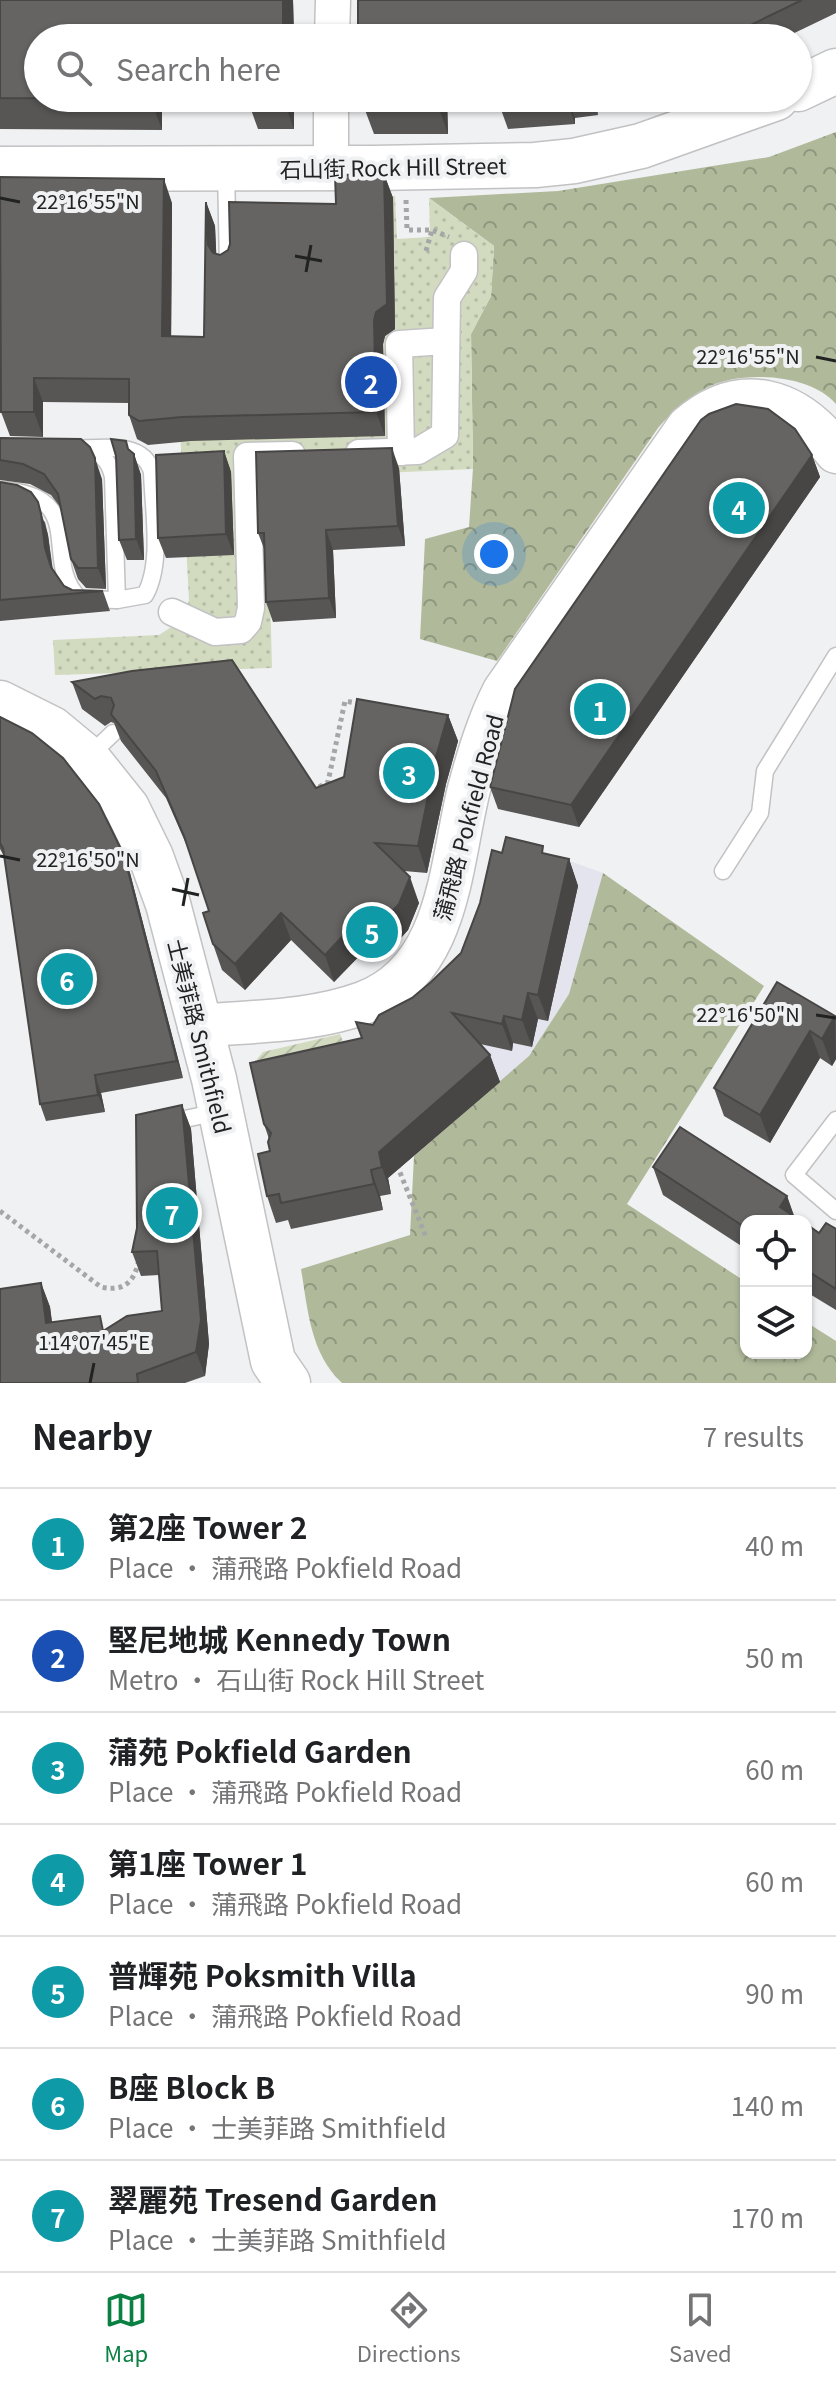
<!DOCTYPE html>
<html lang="en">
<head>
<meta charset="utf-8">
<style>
	:root { --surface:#fff; --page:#f6f6f6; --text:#202124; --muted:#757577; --line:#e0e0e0; --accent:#0b8043 }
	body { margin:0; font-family:Georgia,"Noto Sans TC",serif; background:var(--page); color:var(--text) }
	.controls { position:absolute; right:24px; bottom:24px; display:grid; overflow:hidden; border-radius:16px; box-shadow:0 2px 6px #0004 }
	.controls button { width:72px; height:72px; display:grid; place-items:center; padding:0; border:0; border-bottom:2px solid var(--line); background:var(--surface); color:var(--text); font:40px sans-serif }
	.you { position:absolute; left:494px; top:554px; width:28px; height:28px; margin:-20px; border:6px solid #fff; border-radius:50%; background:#1a73e8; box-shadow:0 0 0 12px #1a73e833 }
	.badge { display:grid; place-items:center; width:52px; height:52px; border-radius:50%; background:var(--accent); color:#fff; font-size:26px; font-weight:700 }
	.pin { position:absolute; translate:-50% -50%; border:4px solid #fff; box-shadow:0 2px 8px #0006 }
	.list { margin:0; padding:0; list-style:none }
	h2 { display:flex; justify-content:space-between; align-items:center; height:104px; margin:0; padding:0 32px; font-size:34px }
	h2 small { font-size:26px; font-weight:400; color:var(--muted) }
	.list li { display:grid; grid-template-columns:52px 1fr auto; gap:24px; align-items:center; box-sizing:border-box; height:112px; padding:0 32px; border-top:2px solid var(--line) }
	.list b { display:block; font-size:30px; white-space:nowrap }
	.list p { margin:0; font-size:26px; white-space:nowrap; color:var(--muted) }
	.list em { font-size:26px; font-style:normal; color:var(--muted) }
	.icon { flex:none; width:44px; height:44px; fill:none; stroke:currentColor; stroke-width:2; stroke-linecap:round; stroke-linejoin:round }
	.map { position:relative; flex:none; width:836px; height:1383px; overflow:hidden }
	.search { position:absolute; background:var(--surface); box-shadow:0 2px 6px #0004; left:24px; right:24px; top:24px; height:88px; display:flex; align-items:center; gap:20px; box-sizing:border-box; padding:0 28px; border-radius:44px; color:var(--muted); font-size:30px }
	.sheet { height:888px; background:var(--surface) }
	nav { display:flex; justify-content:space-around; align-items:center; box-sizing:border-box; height:112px; border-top:2px solid var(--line); background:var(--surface); font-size:22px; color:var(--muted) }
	nav a { display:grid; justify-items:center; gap:4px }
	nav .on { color:var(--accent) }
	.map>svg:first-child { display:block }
	.built { fill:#e3e4ed }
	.forest { fill:url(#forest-crowns) }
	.park { fill:url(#park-dots) }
	.garden { fill:url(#garden-furrows) }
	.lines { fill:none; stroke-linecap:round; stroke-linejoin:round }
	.service-casing { stroke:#c2c2c4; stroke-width:19 }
	.pedestrian-casing { stroke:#c2c2c4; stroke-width:29 }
	.minor-casing { stroke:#c2c2c4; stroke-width:37 }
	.tertiary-casing { stroke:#c2c2c4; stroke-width:45 }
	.secondary-casing { stroke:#c2c2c4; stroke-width:47 }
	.path { stroke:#a5a6a7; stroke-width:5; stroke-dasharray:4 4; stroke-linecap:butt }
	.service { stroke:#fff; stroke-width:16 }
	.pedestrian { stroke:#fff; stroke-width:26 }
	.minor { stroke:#fff; stroke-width:34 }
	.tertiary { stroke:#fff; stroke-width:42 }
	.secondary { stroke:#fff; stroke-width:44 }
	.wall { fill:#575655 }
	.shaded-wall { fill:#474645 }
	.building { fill:#656463; stroke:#474645; stroke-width:2 }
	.ticks { fill:none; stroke:#212222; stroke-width:3 }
	.labels { text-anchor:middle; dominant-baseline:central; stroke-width:8; stroke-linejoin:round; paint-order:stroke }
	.street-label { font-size:22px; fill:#212222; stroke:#f0f1f2 }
	.ticks-label { font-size:20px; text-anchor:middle; fill:#212222; stroke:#f0f1f2; stroke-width:8; stroke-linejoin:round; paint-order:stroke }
</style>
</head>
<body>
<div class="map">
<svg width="836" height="1383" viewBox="0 0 836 1383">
	<defs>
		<pattern id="forest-crowns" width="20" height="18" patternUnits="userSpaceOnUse" patternTransform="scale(2)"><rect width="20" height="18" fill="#b0ba9b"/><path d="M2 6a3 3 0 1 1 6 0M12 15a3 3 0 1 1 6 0" fill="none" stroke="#8f977e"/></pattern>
		<pattern id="park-dots" width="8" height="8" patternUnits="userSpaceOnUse" patternTransform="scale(2)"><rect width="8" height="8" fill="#d2dbc0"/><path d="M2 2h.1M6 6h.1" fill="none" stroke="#b4bca5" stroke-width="1.8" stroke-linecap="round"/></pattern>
		<pattern id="garden-furrows" width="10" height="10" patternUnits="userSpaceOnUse" patternTransform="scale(2)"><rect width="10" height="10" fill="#d2dbc0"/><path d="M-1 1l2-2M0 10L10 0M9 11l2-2" fill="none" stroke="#b4bca5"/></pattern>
	</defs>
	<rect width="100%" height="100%" fill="#f0f1f2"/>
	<path class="built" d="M 509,839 L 603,873 L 569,994 L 529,1056 L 500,1082 L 436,1012 L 471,976 Z"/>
	<g class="forest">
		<path d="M 836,132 L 836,404 C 810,373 740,370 706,388 C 687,398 672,412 658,428 L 497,661 L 420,639 L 425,539 L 469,527 L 473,468 L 471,334 L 491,296 L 494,246 L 429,198 L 558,191 L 769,157 Z"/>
		<path d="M 603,873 L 764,986 L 627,1204 L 746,1282 L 746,1353 L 806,1353 L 806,1322 L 836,1341 L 836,1383 L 342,1383 C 310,1353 308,1310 301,1269 L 410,1235 L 414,1156 L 529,1056 L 569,994 Z"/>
	</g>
	<path class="park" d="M 395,196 L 397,239 L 430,237 L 429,198 L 494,246 L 491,296 L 471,334 L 473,469 L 267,478 L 272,668 L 55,675 L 53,640 L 159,635 L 182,620 L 189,600 L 180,430 L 342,197 Z"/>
	<path class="garden" d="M 340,1034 L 354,1068 L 256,1067 L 257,1059 L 263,1052 Z"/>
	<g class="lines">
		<defs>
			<g id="service">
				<path d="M 226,169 L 228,268"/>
				<path d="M 93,449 C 104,457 110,463 113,477 L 117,600"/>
				<path d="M 0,490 C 92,495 39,562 80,599 L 117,600 L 145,595 C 163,564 153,508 152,472 C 143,439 99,449 71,449"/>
				<path d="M 88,757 L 113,733"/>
				<path d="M 723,871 L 760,813 L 765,771 L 836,656"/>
				<path d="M 836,1120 L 794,1175 L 836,1211"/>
				<path d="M 166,1123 L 218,1112"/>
			</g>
			<g id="pedestrian">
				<path d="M 401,452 L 399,344 L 446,341"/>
				<path d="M 359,453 L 418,451 L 445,435 L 447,298 L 464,271 L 464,255"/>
				<path d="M 172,612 L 215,632 L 241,630 L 248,622 L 251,608 L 247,456 L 292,455"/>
			</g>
			<g id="minor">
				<path d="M 332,38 L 333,0"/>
				<path d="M 331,98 L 331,168"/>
			</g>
			<path id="tertiary" d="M 199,1026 C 253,1021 311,1022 363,1003 C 450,971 450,865 469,789 C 478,756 488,722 504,691 L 688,427 C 742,380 797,400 836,452"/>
			<g id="secondary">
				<path d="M 798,89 L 836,71"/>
				<path d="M 0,169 L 374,168 L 535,165 L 574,161 L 641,146 L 776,98"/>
				<path d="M 0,703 L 52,729 L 87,758 L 127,808 L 151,857 L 168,904 L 214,1079 L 273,1361 L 288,1383"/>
			</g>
		</defs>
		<use href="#service" class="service-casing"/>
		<use href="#pedestrian" class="pedestrian-casing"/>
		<use href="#minor" class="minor-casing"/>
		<use href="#tertiary" class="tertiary-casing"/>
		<use href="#secondary" class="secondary-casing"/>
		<g class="path">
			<path d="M 406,200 L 407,230 L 432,230 L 449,237"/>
			<path d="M 426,251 L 432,230"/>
			<path d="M 319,787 L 328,782 L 345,701 L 361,704"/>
			<path d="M 397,1165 L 426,1237"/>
			<path d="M 0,1211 L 101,1287 C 122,1292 134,1283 138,1263"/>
		</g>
		<use href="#service" class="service"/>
		<use href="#pedestrian" class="pedestrian"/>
		<use href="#minor" class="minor"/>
		<use href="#tertiary" class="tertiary"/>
		<use href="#secondary" class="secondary"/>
	</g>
	<g class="wall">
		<path d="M 0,0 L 293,0 L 294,38 L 38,98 L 294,98 L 294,129 L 258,129 L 249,104 L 162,104 L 162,130 L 0,129 Z"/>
		<path d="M 358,0 L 836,0 L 836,13 L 784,38 L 358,38 Z"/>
		<path d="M 447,98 L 448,134 L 374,134 L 365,110 Z"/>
		<path d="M 499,98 L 616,98 L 596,103 L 598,115 L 575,118 L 575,124 L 508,129 L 499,104 Z"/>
		<path d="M 384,174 L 393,198 L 395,329 L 385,336 L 383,344 L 385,436 L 191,441 L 148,445 L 137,439 L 129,415 L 129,403 L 43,402 L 43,437 L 10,436 L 1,412 L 0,177 L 172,203 L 171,336 L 204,337 L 206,202 L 215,226 L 216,254 L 220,255 L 336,204 Z"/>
		<path d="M 0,438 L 102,479 L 106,589 L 86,588 L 78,579 L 71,559 L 61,508 L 51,495 L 30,484 L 0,480 Z"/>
		<path d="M 224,451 L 231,472 L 234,555 L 166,558 L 158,538 Z"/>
		<path d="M 134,454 L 141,475 L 144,560 L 127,560 L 119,540 Z"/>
		<path d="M 812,455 L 820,477 L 579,827 L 498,809 L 490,787 Z"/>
		<path d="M 399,468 L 405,546 L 333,550 L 336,618 L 273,622 L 266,602 L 265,551 L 258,533 Z"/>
		<path d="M 0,482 L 45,522 L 48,535 L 53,570 L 64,586 L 72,590 L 103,591 L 110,611 L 0,621 Z"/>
		<path d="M 72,682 L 316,788 L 344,777 L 448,715 L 458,741 L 446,784 L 427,873 L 404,871 L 419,903 L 408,930 L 381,960 L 368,947 L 334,982 L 291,940 L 245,990 L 222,970 L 213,944 L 209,911 L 190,853 L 166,798 L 121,741 L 114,723 L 111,722 L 105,726 L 82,709 Z"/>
		<path d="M 0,717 L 130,873 L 183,1078 L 101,1093 L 105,1112 L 46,1121 L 40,1104 L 4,856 L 0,849 Z"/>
		<path d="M 502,853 L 546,854 L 569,859 L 578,886 L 548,1021 L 538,1019 L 532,1047 L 513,1043 L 512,1051 L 480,1044 L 490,1055 L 500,1082 L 388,1178 L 391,1194 L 380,1196 L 383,1210 L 291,1229 L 288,1220 L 276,1223 L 267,1196 L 270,1151 L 269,1139 L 264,1124 L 362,1038 L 373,1025 L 412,998 L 431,982 L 461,953 Z"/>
		<path d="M 777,982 L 836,1019 L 836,1059 L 832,1066 L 820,1058 L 770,1143 L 724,1116 L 714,1088 Z"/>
		<path d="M 182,1105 L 191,1129 L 209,1344 L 205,1376 L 185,1383 L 0,1383 L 41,1283 L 50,1307 L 52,1322 L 105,1330 L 162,1311 L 159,1275 L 141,1276 L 132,1252 Z"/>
		<path d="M 653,1167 L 787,1196 L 794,1217 L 746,1221 L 746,1249 L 663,1195 Z"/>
		<path d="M 806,1224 L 819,1233 L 836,1229 L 836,1310 L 808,1293 L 806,1287 Z"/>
	</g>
	<g class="shaded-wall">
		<path d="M 283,0 L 293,0 L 294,38 L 283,38 Z"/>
		<path d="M 150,98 L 160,98 L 162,104 L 162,130 Z"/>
		<path d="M 283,98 L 294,98 L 294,129 Z"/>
		<path d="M 438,98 L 447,98 L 448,134 L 439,109 Z"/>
		<path d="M 566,98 L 568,98 L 575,118 L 575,124 Z"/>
		<path d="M 591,98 L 594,98 L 598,115 Z"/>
		<path d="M 384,174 L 393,198 L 395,329 L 385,336 L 383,344 L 385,436 L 376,412 L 374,320 Z"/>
		<path d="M 164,179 L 172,203 L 171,360 L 162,336 Z"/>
		<path d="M 206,202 L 215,226 L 217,269 L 208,245 Z"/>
		<path d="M 34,378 L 43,402 L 43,437 L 34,412 Z"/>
		<path d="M 392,448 L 399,468 L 405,546 L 398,526 Z"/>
		<path d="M 224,451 L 231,472 L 234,555 L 226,534 Z"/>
		<path d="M 134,454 L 141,475 L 144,560 L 136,539 Z"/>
		<path d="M 812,455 L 820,477 L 579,827 L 571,805 Z"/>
		<path d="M 95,458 L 102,479 L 106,589 L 98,568 Z"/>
		<path d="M 38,502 L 48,535 L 52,568 L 58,587 L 45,548 Z"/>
		<path d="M 326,530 L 333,550 L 336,618 L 329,598 Z"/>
		<path d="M 448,715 L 458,741 L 446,784 L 427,873 L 418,846 L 436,757 Z"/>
		<path d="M 124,855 L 130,873 L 183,1078 L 177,1061 Z"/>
		<path d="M 569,859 L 578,886 L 548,1021 L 538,995 Z"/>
		<path d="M 410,877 L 419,903 L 408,930 L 381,960 L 372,933 Z"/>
		<path d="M 281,913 L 291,940 L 245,990 L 235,964 Z"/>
		<path d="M 358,920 L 368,947 L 334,982 L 325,955 Z"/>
		<path d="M 528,993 L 538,1019 L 532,1047 L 522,1020 Z"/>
		<path d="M 504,1016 L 513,1043 L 512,1051 L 502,1024 Z"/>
		<path d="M 835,1016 L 836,1059 L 832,1066 L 822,1039 Z"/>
		<path d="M 810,1031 L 820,1058 L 770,1143 L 760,1115 Z"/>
		<path d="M 490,1055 L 500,1082 L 388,1178 L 391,1194 L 382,1167 L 379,1152 Z"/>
		<path d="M 95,1075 L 101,1093 L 105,1112 L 98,1095 Z"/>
		<path d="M 182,1105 L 191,1129 L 209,1344 L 205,1376 L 196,1352 Z"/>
		<path d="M 371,1170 L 380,1196 L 383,1210 L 374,1184 Z"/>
		<path d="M 787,1196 L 796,1221 L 780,1207 Z"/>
		<path d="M 41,1283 L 50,1307 L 55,1347 L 46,1323 Z"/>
	</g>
	<g class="building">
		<path d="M 0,0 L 283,0 L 283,38 L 38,38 L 38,98 L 150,99 L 0,98 Z"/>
		<path d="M 358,0 L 802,0 L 724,38 L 358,38 Z"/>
		<path d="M 365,98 L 438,98 L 439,109 L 365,110 Z"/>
		<path d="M 499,98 L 566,98 L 566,99 L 499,104 Z"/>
		<path d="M 384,174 L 387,304 L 376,312 L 374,320 L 376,412 L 182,417 L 139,421 L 129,415 L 129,379 L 34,378 L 34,412 L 1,412 L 0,177 L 164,179 L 162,336 L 204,337 L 206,202 L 208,245 L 213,253 L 220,255 L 228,250 L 230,244 L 229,202 L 336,204 L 335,175 Z"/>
		<path d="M 736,404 L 768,409 L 795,429 L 812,455 L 571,805 L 490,787 L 515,689 L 701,420 L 709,414 Z"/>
		<path d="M 0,438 L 81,439 L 90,447 L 95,458 L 98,568 L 78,568 L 71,559 L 58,494 L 44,474 L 23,464 L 0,460 Z"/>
		<path d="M 111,439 L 126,441 L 128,449 L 134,454 L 136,539 L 119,540 L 116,456 Z"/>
		<path d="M 392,448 L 398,526 L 326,530 L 329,598 L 266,602 L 264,533 L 258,533 L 256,452 Z"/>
		<path d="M 224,451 L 226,534 L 158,538 L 156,455 Z"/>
		<path d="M 0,482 L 17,485 L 31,492 L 38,502 L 41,514 L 45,548 L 51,567 L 64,586 L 72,590 L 103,591 L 0,600 Z"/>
		<path d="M 232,660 L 316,788 L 344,777 L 357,699 L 448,715 L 436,757 L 418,846 L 375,843 L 410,877 L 399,904 L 372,933 L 358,920 L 325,955 L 281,913 L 235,964 L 213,944 L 203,913 L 209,911 L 184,836 L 156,771 L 111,714 L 114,705 L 111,698 L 101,696 L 95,699 L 72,682 L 132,671 Z"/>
		<path d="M 0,717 L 32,733 L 63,758 L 99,804 L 124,855 L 177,1061 L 95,1075 L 98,1095 L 40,1104 L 3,848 L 0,843 Z"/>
		<path d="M 506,837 L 543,846 L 542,853 L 569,859 L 538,995 L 528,993 L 522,1020 L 504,1016 L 502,1024 L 452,1013 L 490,1055 L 379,1152 L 382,1167 L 371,1170 L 374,1184 L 281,1203 L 279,1194 L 267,1196 L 258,1154 L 270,1151 L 268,1142 L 271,1133 L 264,1124 L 250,1063 L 362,1038 L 356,1022 L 373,1025 L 379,1015 L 412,998 L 431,982 L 461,953 L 480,903 L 492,850 L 502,853 Z"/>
		<path d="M 777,982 L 835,1016 L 822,1039 L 810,1031 L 760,1115 L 714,1088 Z"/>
		<path d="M 182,1105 L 201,1320 L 196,1352 L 137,1374 L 138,1383 L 0,1383 L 0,1289 L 41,1283 L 46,1323 L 100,1316 L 103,1331 L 127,1316 L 162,1311 L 157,1251 L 132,1252 L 137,1228 L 136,1115 Z"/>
		<path d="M 680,1127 L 787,1196 L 780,1207 L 801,1221 L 746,1221 L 746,1228 L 653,1167 Z"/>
		<path d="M 826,1223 L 836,1229 L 836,1289 L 806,1270 L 806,1224 L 819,1233 Z"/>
	</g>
	<path class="ticks" d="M 0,198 L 20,202M 295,256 L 322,261M 306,272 L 311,245M 816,357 L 836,361M 0,856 L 20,860M 172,889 L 199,895M 183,906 L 188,878M 816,1015 L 836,1018M 90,1383 L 94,1363"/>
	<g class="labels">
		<g class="street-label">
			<text transform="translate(393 166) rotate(-1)">石山街 Rock Hill Street</text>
			<text transform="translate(467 817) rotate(-75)">蒲飛路 Pokfield Road</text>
			<text transform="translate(201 1036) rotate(76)">士美菲路 Smithfield</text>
		</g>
	</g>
	<g class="ticks-label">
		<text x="88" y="209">22°16'55"N</text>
		<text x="748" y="364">22°16'55"N</text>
		<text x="88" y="867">22°16'50"N</text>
		<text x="748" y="1022">22°16'50"N</text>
		<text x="94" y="1350">114°07'45"E</text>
	</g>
</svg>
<div class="controls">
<button><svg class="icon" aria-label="locate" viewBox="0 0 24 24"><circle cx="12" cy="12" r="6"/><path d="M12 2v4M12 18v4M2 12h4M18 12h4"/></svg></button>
<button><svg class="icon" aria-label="layers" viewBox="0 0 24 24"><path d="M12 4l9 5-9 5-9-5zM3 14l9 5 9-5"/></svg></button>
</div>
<div class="you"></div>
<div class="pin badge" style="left:600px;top:709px;background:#0f9aa8">1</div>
<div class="pin badge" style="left:371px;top:382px;background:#1a4fb4">2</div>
<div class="pin badge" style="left:409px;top:773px;background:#0f9aa8">3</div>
<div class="pin badge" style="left:739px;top:508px;background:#0f9aa8">4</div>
<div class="pin badge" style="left:372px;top:932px;background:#0f9aa8">5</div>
<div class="pin badge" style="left:67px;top:979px;background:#0f9aa8">6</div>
<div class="pin badge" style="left:172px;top:1213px;background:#0f9aa8">7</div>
<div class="search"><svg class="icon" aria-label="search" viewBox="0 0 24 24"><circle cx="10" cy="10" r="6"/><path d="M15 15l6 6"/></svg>Search here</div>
</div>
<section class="sheet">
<h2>Nearby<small>7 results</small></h2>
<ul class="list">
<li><span class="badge" style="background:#0f9aa8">1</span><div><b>第2座 Tower 2</b><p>Place · 蒲飛路 Pokfield Road</p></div><em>40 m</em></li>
<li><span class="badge" style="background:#1a4fb4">2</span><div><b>堅尼地城 Kennedy Town</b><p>Metro · 石山街 Rock Hill Street</p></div><em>50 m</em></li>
<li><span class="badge" style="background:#0f9aa8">3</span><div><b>蒲苑 Pokfield Garden</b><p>Place · 蒲飛路 Pokfield Road</p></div><em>60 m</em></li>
<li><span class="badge" style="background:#0f9aa8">4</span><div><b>第1座 Tower 1</b><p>Place · 蒲飛路 Pokfield Road</p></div><em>60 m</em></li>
<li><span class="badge" style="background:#0f9aa8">5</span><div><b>普輝苑 Poksmith Villa</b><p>Place · 蒲飛路 Pokfield Road</p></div><em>90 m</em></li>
<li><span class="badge" style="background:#0f9aa8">6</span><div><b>B座 Block B</b><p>Place · 士美菲路 Smithfield</p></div><em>140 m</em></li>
<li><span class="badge" style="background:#0f9aa8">7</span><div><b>翠麗苑 Tresend Garden</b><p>Place · 士美菲路 Smithfield</p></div><em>170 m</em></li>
</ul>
</section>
<nav>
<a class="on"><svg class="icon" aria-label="map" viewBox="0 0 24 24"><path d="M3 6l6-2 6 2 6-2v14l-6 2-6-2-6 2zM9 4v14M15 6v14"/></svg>Map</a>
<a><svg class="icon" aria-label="directions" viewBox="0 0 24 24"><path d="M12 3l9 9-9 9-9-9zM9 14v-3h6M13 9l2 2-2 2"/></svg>Directions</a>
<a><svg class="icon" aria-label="saved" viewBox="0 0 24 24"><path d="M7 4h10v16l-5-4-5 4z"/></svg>Saved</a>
</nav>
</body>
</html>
